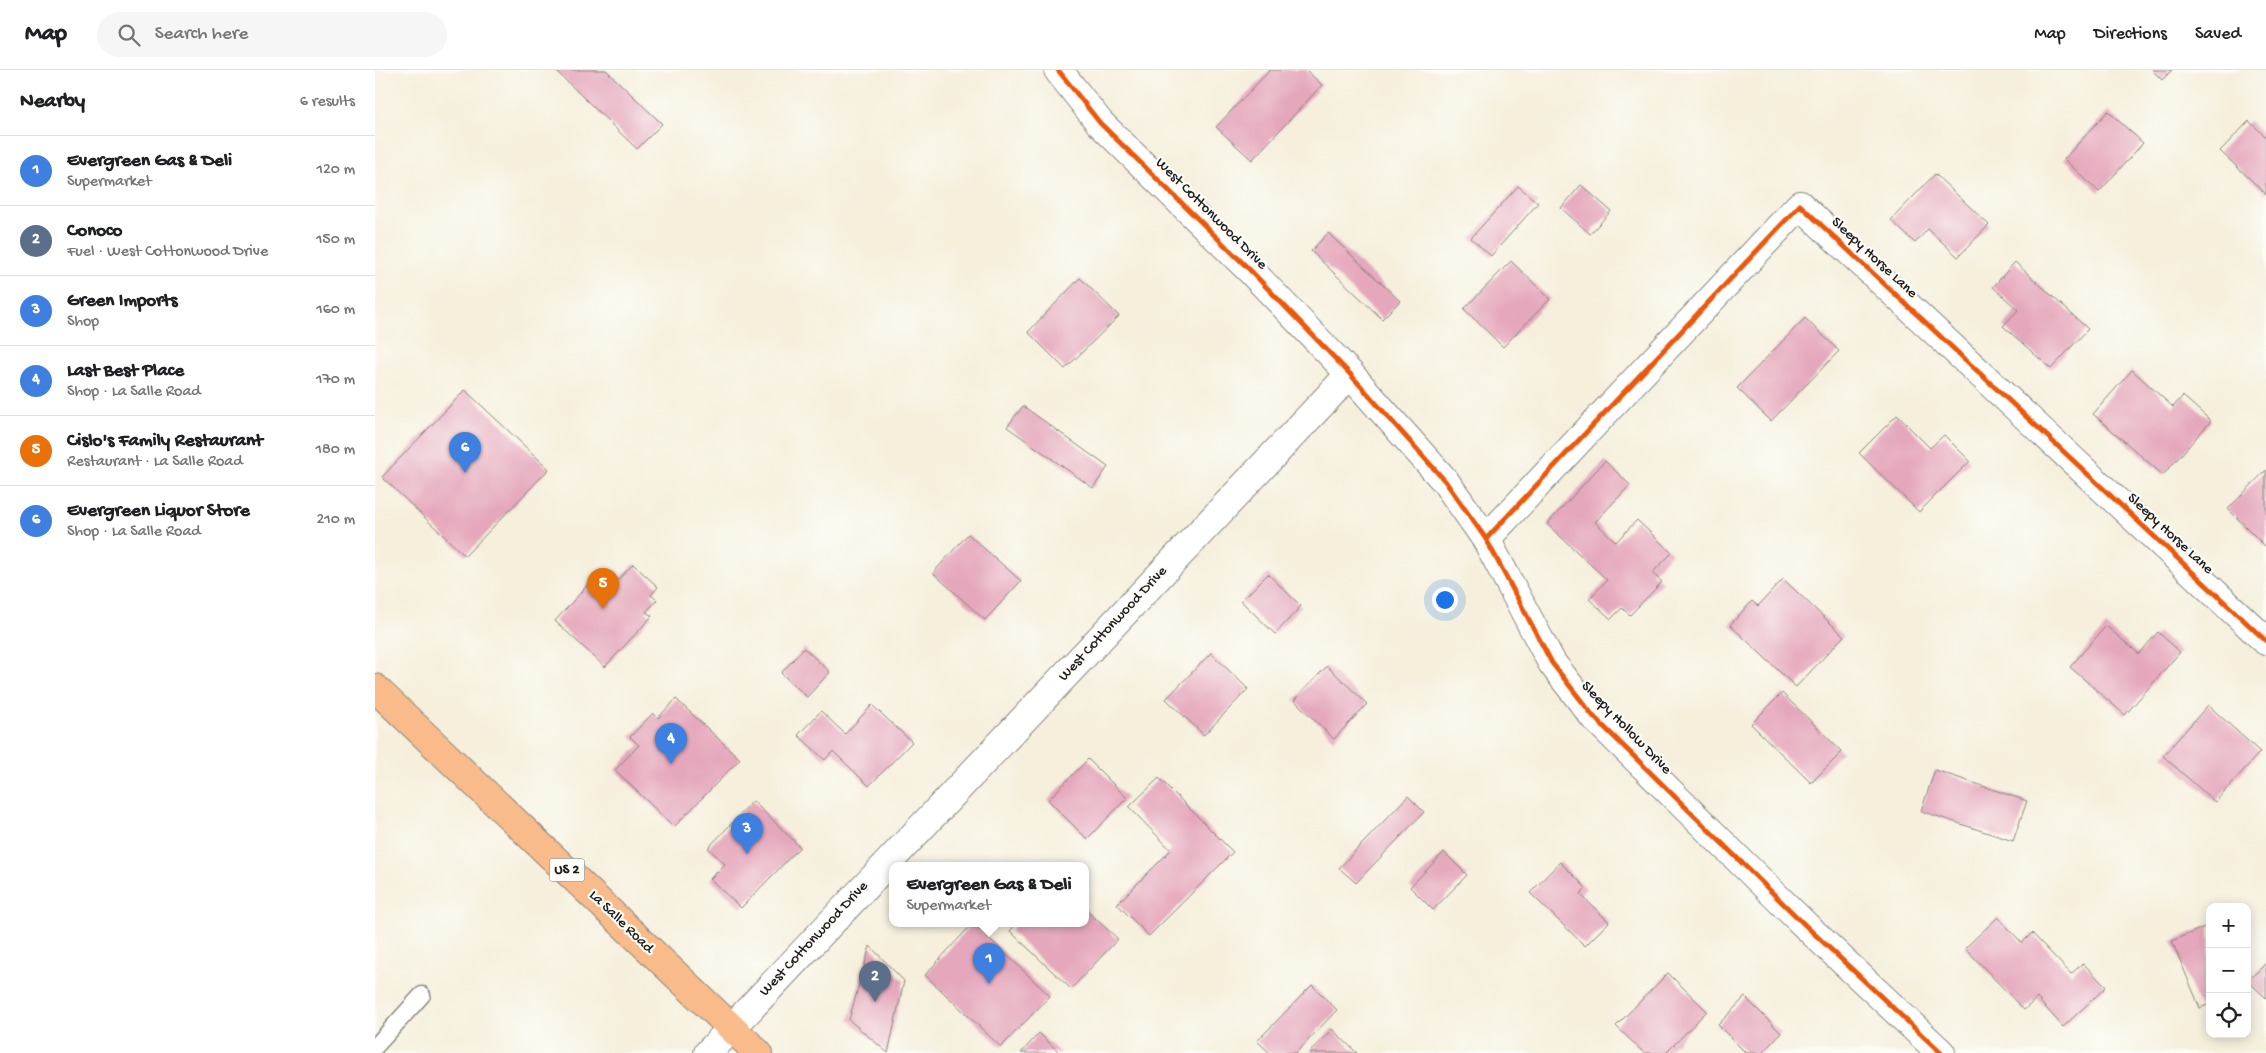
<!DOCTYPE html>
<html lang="en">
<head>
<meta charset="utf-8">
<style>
	:root { --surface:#fff; --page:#f6f6f6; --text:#202124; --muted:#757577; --line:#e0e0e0; --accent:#2563eb }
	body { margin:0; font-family:"Gochi Hand",sans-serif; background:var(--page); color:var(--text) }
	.controls { position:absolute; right:15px; bottom:15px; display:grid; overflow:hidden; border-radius:10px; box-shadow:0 2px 12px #0003 }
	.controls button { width:45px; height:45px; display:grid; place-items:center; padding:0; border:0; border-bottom:1px solid var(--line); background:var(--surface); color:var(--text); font:25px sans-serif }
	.you { position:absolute; left:1069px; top:529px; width:18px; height:18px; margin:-12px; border:4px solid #fff; border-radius:50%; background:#1a73e8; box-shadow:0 0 0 8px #1a73e833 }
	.badge { display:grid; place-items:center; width:32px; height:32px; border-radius:50%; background:var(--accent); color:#fff; font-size:16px; font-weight:700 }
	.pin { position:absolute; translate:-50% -41px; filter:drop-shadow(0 1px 2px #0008) }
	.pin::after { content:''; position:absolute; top:26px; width:18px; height:15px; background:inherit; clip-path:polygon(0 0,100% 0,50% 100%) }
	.popup { position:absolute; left:514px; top:792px; width:200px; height:65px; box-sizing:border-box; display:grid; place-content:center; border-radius:10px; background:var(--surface); filter:drop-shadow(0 1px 4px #0005); font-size:16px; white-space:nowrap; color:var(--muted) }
	.popup b { font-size:19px; color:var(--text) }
	.popup::after { content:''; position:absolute; left:50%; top:100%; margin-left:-10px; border:10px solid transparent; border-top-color:var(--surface) }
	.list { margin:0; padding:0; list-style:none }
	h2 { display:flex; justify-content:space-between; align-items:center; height:65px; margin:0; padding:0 20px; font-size:21px }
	h2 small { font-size:16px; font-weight:400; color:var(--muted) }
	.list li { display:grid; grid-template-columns:32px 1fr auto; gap:15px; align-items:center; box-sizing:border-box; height:70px; padding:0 20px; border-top:1px solid var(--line) }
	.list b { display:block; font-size:19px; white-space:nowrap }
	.list p { margin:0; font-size:16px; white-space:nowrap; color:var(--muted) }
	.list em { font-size:16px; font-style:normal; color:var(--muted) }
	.icon { flex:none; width:28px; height:28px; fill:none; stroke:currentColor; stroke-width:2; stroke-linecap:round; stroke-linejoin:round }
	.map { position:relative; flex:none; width:1891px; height:983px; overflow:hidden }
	header { display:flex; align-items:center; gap:30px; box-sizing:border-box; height:70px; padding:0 25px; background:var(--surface); border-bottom:1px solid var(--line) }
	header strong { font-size:24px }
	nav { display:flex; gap:28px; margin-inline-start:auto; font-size:18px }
	.search { width:350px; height:45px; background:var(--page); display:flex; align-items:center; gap:12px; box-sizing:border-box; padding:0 18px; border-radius:28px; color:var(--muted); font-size:19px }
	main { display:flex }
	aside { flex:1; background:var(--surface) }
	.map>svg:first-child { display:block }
	.building { fill:#e5a7bc }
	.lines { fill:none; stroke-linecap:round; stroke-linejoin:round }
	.service-casing { stroke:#88867c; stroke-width:19 }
	.minor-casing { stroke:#88867c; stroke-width:30 }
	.trunk-casing { stroke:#88867c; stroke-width:30 }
	.service { stroke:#fff; stroke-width:16 }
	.minor { stroke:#fff; stroke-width:28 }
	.trunk { stroke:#fabb8b; stroke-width:28 }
	.cycleway-casing { stroke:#fdfcf7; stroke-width:8 }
	.cycleway { stroke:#e8590c; stroke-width:5 }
	.labels { text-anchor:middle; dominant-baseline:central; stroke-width:4.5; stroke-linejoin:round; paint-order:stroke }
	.shield { fill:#fdfcf7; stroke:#605f5e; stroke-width:1 }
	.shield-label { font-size:14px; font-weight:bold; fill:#1c1c1c }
	.street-label { font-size:15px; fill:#1c1c1c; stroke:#fdfcf7 }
</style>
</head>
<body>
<header>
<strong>Map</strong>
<div class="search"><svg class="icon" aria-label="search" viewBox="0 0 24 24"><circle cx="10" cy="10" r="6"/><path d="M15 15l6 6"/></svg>Search here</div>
<nav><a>Map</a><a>Directions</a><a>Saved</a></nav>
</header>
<main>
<aside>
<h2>Nearby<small>6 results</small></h2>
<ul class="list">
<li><span class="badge" style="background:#3f7fe0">1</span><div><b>Evergreen Gas &amp; Deli</b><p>Supermarket</p></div><em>120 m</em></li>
<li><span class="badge" style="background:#5c6f8a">2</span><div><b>Conoco</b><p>Fuel · West Cottonwood Drive</p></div><em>150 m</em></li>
<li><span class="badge" style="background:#3f7fe0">3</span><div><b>Green Imports</b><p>Shop</p></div><em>160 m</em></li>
<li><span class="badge" style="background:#3f7fe0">4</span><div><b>Last Best Place</b><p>Shop · La Salle Road</p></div><em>170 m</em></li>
<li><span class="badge" style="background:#e8710a">5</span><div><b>Cislo's Family Restaurant</b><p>Restaurant · La Salle Road</p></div><em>180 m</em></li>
<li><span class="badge" style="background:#3f7fe0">6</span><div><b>Evergreen Liquor Store</b><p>Shop · La Salle Road</p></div><em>210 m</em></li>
</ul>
</aside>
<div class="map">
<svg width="1891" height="983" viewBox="0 0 1891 983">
	<rect width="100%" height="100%" fill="#fdfcf7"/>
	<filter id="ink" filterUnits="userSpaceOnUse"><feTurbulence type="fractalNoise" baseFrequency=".02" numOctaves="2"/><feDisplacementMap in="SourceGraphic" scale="10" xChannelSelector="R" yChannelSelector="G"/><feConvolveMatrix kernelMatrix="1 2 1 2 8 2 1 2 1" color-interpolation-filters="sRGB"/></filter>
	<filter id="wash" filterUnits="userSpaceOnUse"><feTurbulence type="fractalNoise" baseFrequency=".0096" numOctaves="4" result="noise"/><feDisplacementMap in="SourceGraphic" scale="20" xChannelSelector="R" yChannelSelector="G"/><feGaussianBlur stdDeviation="1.12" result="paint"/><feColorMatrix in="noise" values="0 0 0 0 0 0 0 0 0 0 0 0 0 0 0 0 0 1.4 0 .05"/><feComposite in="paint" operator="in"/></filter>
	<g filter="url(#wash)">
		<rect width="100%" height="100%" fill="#f5efdc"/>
		<g id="blocks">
			<g class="building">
				<path d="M 180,0 L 231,0 L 287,54 L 262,79 Z"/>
				<path d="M 895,0 L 931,0 L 947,15 L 877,90 L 841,57 Z"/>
				<path d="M 1777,0 L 1797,0 L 1787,10 Z"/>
				<path d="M 1733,41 L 1768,73 L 1724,122 L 1689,89 Z"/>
				<path d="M 1874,51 L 1891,67 L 1891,124 L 1845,81 Z"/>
				<path d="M 1560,104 L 1614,155 L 1583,187 L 1553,159 L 1540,173 L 1516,150 Z"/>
				<path d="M 1206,115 L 1236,141 L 1215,164 L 1186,138 Z"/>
				<path d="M 1143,116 L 1163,133 L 1116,186 L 1096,168 Z"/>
				<path d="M 953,163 L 1025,231 L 1007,249 L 936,181 Z"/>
				<path d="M 1136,191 L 1175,229 L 1128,277 L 1089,239 Z"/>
				<path d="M 1640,192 L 1713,259 L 1676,299 L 1628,256 L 1643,240 L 1618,217 Z"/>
				<path d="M 705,208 L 744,246 L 690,299 L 653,262 Z"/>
				<path d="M 1430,248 L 1464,281 L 1396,351 L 1362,318 Z"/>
				<path d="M 1757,300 L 1798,337 L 1808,326 L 1836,351 L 1788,405 L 1718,344 Z"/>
				<path d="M 90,320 L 174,399 L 90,486 L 7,407 Z"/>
				<path d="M 648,336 L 733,397 L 718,418 L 632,357 Z"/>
				<path d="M 1522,345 L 1555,378 L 1569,365 L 1595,391 L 1544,442 L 1484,383 Z"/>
				<path d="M 1230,391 L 1255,415 L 1220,452 L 1241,472 L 1262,450 L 1297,483 L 1277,503 L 1287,512 L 1255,545 L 1247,538 L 1236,549 L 1214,529 L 1232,510 L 1172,454 Z"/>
				<path d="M 1891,400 L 1891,477 L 1853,439 Z"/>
				<path d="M 593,464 L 646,511 L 610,550 L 558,503 Z"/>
				<path d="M 258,494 L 283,517 L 276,525 L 282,530 L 271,542 L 277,546 L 230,597 L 180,551 L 226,500 L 240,513 Z"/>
				<path d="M 893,504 L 926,536 L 900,564 L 866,531 Z"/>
				<path d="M 1408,509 L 1469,566 L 1421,617 L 1355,555 L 1377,531 L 1383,536 Z"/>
				<path d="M 1731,556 L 1764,584 L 1783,562 L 1805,582 L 1750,645 L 1695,597 Z"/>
				<path d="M 429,578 L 455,602 L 432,627 L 406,603 Z"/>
				<path d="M 836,583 L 873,619 L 829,665 L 791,629 Z"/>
				<path d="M 952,596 L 992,634 L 959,669 L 919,630 Z"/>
				<path d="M 1407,623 L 1467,682 L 1436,713 L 1376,654 Z"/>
				<path d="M 301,629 L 365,689 L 299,757 L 240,700 L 264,675 L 255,667 L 278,643 L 283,648 Z"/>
				<path d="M 497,635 L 537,672 L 494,716 L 458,681 L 450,690 L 423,665 L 446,641 L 470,664 Z"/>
				<path d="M 1833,635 L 1885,682 L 1840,732 L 1788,686 Z"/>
				<path d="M 713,689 L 752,728 L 712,769 L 673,730 Z"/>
				<path d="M 1560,700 L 1652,731 L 1638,771 L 1546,741 Z"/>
				<path d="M 784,708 L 858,782 L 774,866 L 742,834 L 796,780 L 754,737 Z"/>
				<path d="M 1033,726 L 1049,742 L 981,813 L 964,798 Z"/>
				<path d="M 378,731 L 425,777 L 366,838 L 335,809 L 350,794 L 333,778 Z"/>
				<path d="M 1069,782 L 1092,805 L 1058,840 L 1035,817 Z"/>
				<path d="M 1185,792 L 1211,818 L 1205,824 L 1234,852 L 1210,876 L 1155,823 Z"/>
				<path d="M 710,839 L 743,869 L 696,919 L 635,861 L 643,853 L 710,853 Z"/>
				<path d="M 1623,847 L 1647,873 L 1657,863 L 1696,904 L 1708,893 L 1731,917 L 1688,957 L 1662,928 L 1649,940 L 1590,878 Z"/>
				<path d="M 598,853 L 675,926 L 626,977 L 550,905 Z"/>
				<path d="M 1834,855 L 1835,934 L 1825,938 L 1797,871 Z"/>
				<path d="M 495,876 L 529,911 L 513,983 L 474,950 Z"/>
				<path d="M 1891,893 L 1891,928 L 1873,911 Z"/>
				<path d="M 1293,903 L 1332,941 L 1291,983 L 1269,983 L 1241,956 Z"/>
				<path d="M 937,915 L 962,940 L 921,983 L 895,983 L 882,971 Z"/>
				<path d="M 1370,927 L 1406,963 L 1387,983 L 1371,983 L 1343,955 Z"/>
				<path d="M 957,959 L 982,983 L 934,983 Z"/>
				<path d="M 664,963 L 685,983 L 646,983 Z"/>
			</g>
		</g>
	</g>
	<g filter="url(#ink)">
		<use href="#blocks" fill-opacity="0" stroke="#88867c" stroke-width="1"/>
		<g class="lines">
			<defs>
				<path id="service" d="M 0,977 L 47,925"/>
				<g id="minor">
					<path d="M 683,0 L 725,53 L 876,201 L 975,304 L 1070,411 L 1111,469 L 1177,593 L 1219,647 L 1431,856 L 1566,983"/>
					<path d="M 1111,469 L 1425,135 L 1891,571"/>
					<path d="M 333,983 L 975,304"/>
				</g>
				<path id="trunk" d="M 0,618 L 383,983"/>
			</defs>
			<use href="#service" class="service-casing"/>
			<use href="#minor" class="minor-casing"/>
			<use href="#trunk" class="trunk-casing"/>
			<use href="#service" class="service"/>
			<use href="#minor" class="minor"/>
			<use href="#trunk" class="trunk"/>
			<defs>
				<g id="cycleway">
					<path d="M 683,0 L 725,53 L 876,201 L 975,304 L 1070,411 L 1111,469 L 1177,593 L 1219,647 L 1431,856 L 1566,983"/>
					<path d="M 1111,469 L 1425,135 L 1891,571"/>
				</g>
			</defs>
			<use href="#cycleway" class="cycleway-casing"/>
			<use href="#cycleway" class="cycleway"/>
		</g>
	</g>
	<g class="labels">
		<rect class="shield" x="174.5" y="788.5" width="35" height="23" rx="4"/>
		<g class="shield-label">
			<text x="192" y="800">US 2</text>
		</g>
		<g class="street-label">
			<text transform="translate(836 144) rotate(45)">West Cottonwood Drive</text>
			<text transform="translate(1499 188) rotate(43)">Sleepy Horse Lane</text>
			<text transform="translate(1795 464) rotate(43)">Sleepy Horse Lane</text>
			<text transform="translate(738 554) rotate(-47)">West Cottonwood Drive</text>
			<text transform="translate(1251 658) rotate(46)">Sleepy Hollow Drive</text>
			<text transform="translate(246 852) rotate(44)">La Salle Road</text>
			<text transform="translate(439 869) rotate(-47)">West Cottonwood Drive</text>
		</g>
	</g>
</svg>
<div class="controls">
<button>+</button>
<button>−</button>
<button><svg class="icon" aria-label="locate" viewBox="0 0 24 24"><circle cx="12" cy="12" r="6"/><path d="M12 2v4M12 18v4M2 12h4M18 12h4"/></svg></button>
</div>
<div class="you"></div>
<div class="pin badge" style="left:614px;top:914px;background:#3f7fe0">1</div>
<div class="popup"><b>Evergreen Gas &amp; Deli</b>Supermarket</div>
<div class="pin badge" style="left:500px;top:932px;background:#5c6f8a">2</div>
<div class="pin badge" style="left:372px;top:784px;background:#3f7fe0">3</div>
<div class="pin badge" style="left:296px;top:694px;background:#3f7fe0">4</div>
<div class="pin badge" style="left:228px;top:539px;background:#e8710a">5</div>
<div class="pin badge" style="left:90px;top:403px;background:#3f7fe0">6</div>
</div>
</main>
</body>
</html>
